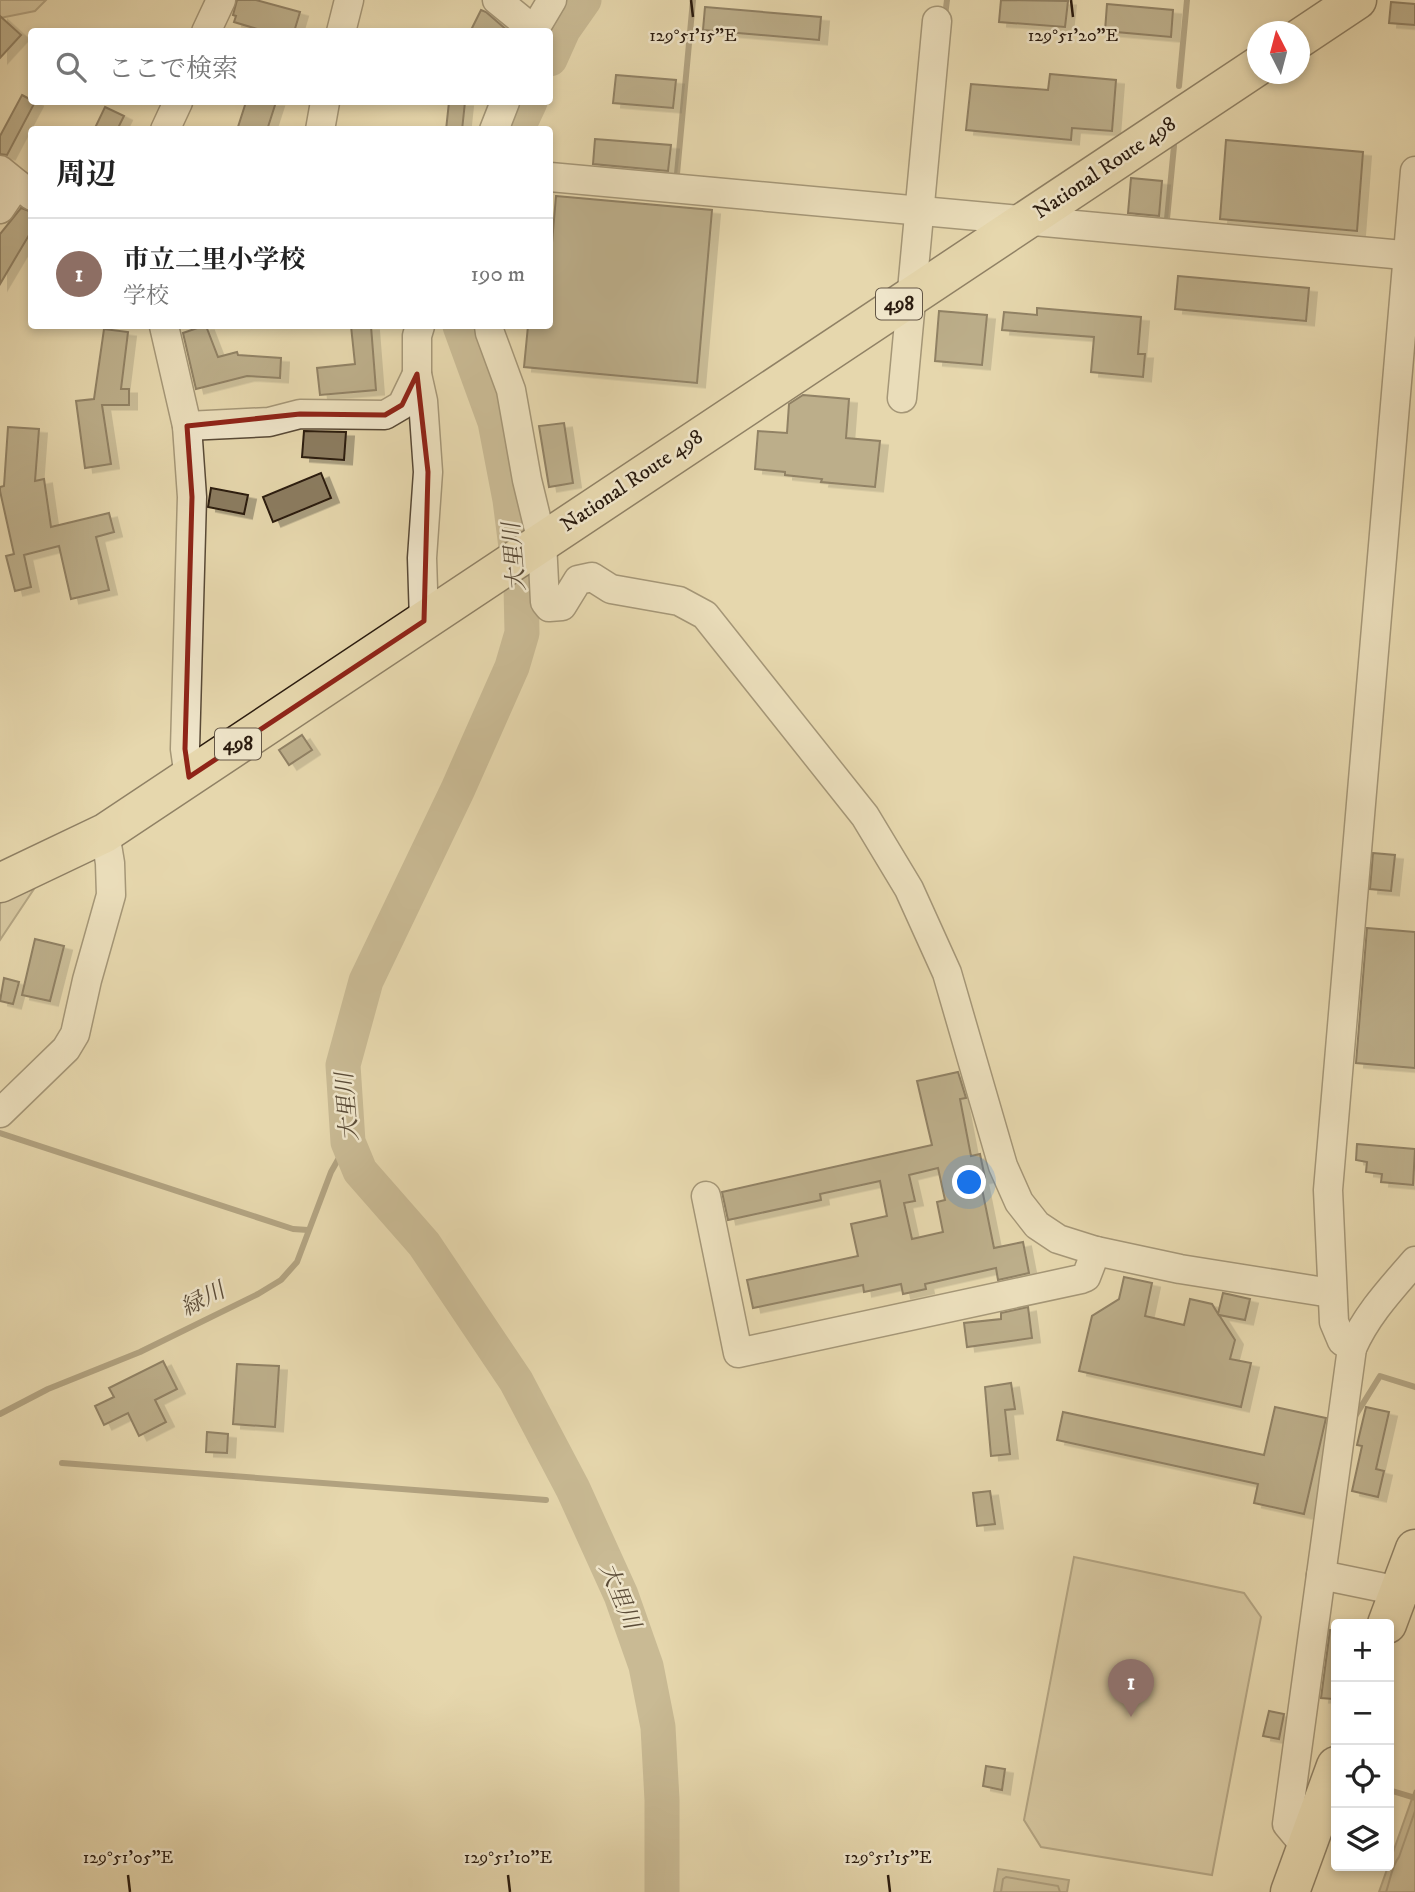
<!DOCTYPE html>
<html lang="ja">
<head>
<meta charset="utf-8">
<style>
	:root { --surface:#fff; --page:#f2f2f2; --text:#222; --muted:#767676; --line:#e0e0e0; --accent:#2563eb }
	body { margin:0; font-family:"IM FELL DW Pica","Noto Serif JP",serif; background:var(--page); color:var(--text) }
	.controls { position:absolute; right:21px; bottom:21px; display:grid; overflow:hidden; border-radius:7px; box-shadow:0 4px 10px #0003 }
	.controls button { width:63px; height:63px; display:grid; place-items:center; padding:0; border:0; border-bottom:2px solid var(--line); background:var(--surface); color:var(--text); font:35px sans-serif }
	.compass { position:absolute; left:1247px; top:21px; width:63px; height:63px; border-radius:50%; background:var(--surface); box-shadow:0 4px 10px #0003; rotate:354deg }
	.you { position:absolute; left:970px; top:1183px; width:24px; height:24px; margin:-18px; border:5px solid #fff; border-radius:50%; background:#1a73e8; box-shadow:0 0 0 10px #1a73e833 }
	.badge { display:grid; place-items:center; width:46px; height:46px; border-radius:50%; background:var(--accent); color:#fff; font-size:23px; font-weight:700 }
	.pin { position:absolute; translate:-50% -58px; filter:drop-shadow(0 2px 4px #0008) }
	.pin::after { content:''; position:absolute; top:37px; width:24px; height:21px; background:inherit; clip-path:polygon(0 0,100% 0,50% 100%) }
	.list { margin:0; padding:0; list-style:none }
	h2 { display:flex; justify-content:space-between; align-items:center; height:91px; margin:0; padding:0 28px; font-size:30px }
	h2 small { font-size:23px; font-weight:400; color:var(--muted) }
	.list li { display:grid; grid-template-columns:46px 1fr auto; gap:21px; align-items:center; box-sizing:border-box; height:112px; padding:0 28px; border-top:2px solid var(--line) }
	.list b { display:block; font-size:26px; white-space:nowrap }
	.list p { margin:0; font-size:23px; white-space:nowrap; color:var(--muted) }
	.list em { font-size:23px; font-style:normal; color:var(--muted) }
	.icon { flex:none; width:38px; height:38px; fill:none; stroke:currentColor; stroke-width:2; stroke-linecap:round; stroke-linejoin:round }
	.map { position:relative; flex:none; width:1415px; height:1892px; overflow:hidden }
	.search { position:absolute; background:var(--surface); box-shadow:0 4px 10px #0003; left:28px; top:28px; width:525px; height:77px; display:flex; align-items:center; gap:18px; box-sizing:border-box; padding:0 24px; border-radius:7px; color:var(--muted); font-size:26px }
	.panel { position:absolute; background:var(--surface); box-shadow:0 4px 10px #0003; left:28px; top:126px; width:525px; height:203px; border-radius:7px }
	.map>svg:first-child { display:block }
	.green { fill:#c6b792; stroke:#786850; stroke-width:2 }
	.water { fill:#a69777; stroke:#74654d; stroke-width:2 }
	.lines { fill:none; stroke-linecap:round; stroke-linejoin:round }
	.shore { stroke:#685842; stroke-width:2 }
	.stream { stroke:#74654d; stroke-width:6 }
	.river { stroke:#a69777; stroke-width:35 }
	.building { fill:#8b7c61; stroke:#291a0e; stroke-width:2; fill-rule:evenodd; filter:url(#shadow) }
	.minor-casing { stroke:#584936; stroke-width:31 }
	.highway-casing { stroke:#291a0e; stroke-width:41 }
	.minor { stroke:#efe5ca; stroke-width:28 }
	.highway { stroke:#e6d7ad; stroke-width:38 }
	.marked { fill:none; stroke:#8f2418; stroke-width:5; stroke-linejoin:round }
	.ticks { fill:none; stroke:#291a0e; stroke-width:2.5 }
	.labels { text-anchor:middle; dominant-baseline:central; stroke-width:5; stroke-linejoin:round; paint-order:stroke }
	.shield { fill:#efe5ca; stroke:#645746; stroke-width:2 }
	.shield-label { font-size:19px; font-weight:bold; fill:#291a0e }
	.street-label { font-size:21px; fill:#291a0e; stroke:#efe5ca }
	.water-label { font-size:23px; font-style:italic; fill:#5b4c38; stroke:#efe5ca }
	.ticks-label { font-size:18px; text-anchor:middle; fill:#291a0e; stroke:#efe5ca; stroke-width:5; stroke-linejoin:round; paint-order:stroke }
</style>
</head>
<body>
<div class="map">
<svg width="1415" height="1892" viewBox="0 0 1415 1892">
	<defs>
		<filter id="shadow"><feDropShadow dx="8" dy="4.5" stdDeviation="0" flood-color="#0004"/></filter>
	</defs>
	<rect width="100%" height="100%" fill="#e6d7ad"/>
	<filter id="stains"><feTurbulence type="fractalNoise" baseFrequency=".00286" numOctaves="4"/><feColorMatrix values="0 0 0 0 .2 0 0 0 0 .09 0 0 0 0 .02 0 0 0 .5 -.17"/></filter>
	<radialGradient id="worn" r=".72"><stop offset=".6" stop-color="#630" stop-opacity="0"/><stop offset="1" stop-color="#630" stop-opacity=".3"/></radialGradient>
	<g class="green">
		<path d="M 0,0 L 46,0 L 35,11 L 0,18 Z"/>
		<path d="M 34,889 L 0,940 L 0,901 Z"/>
		<path d="M 1074,1557 L 1244,1593 L 1261,1617 L 1212,1875 L 1041,1847 L 1024,1820 Z"/>
	</g>
	<g class="water">
		<path d="M 1415,1790 L 1415,1892 L 1379,1892 Z"/>
		<path d="M 998,1869 L 1069,1880 L 1067,1892 L 994,1892 Z"/>
	</g>
	<g class="lines">
		<g class="shore">
			<path d="M 1001,1892 L 1003,1879 L 1006,1877 L 1058,1886 L 1060,1892"/>
			<path d="M 1386,1892 C 1390,1881 1392,1865 1399,1857 L 1415,1811"/>
		</g>
		<g class="stream">
			<path d="M 945,16 L 947,0"/>
			<path d="M 1179,86 L 1187,0"/>
			<path d="M 677,174 L 693,0"/>
			<path d="M 1167,219 L 1174,146"/>
			<path d="M 0,1133 L 293,1229 L 308,1230"/>
			<path d="M 0,1414 L 48,1389 L 140,1352 L 258,1294 L 281,1280 L 297,1262 L 331,1172 L 348,1142"/>
			<path d="M 1354,1418 L 1380,1376 L 1415,1387"/>
			<path d="M 62,1463 L 546,1500"/>
			<path d="M 1389,1790 L 1415,1798"/>
		</g>
		<g class="river">
			<path d="M 550,59 L 563,30 L 584,0"/>
			<path d="M 517,130 L 530,102"/>
			<path d="M 460,326 L 495,422 L 510,500 L 521,586 L 522,633 L 512,667 L 458,789 L 366,981 L 343,1065 L 348,1142 L 360,1171 L 424,1244 L 516,1381 L 573,1489 L 621,1595 L 646,1666 L 658,1727 L 662,1800 L 662,1892"/>
		</g>
	</g>
	<g class="building">
		<path d="M 237,0 L 256,0 L 300,12 L 294,32 L 267,32 L 234,22 L 236,16 L 233,15 Z"/>
		<path d="M 1001,0 L 1068,1 L 1065,27 L 999,22 Z"/>
		<path d="M 1391,2 L 1415,4 L 1415,25 L 1389,23 Z"/>
		<path d="M 1107,4 L 1173,10 L 1171,37 L 1105,31 Z"/>
		<path d="M 705,7 L 821,17 L 819,40 L 703,30 Z"/>
		<path d="M 481,10 L 486,12 L 509,32 L 470,32 Z"/>
		<path d="M 0,16 L 21,35 L 0,58 Z"/>
		<path d="M 1050,74 L 1116,80 L 1112,131 L 1072,128 L 1071,140 L 966,130 L 971,84 L 1048,90 Z"/>
		<path d="M 616,75 L 676,80 L 673,108 L 613,103 Z"/>
		<path d="M 22,95 L 35,102 L 7,155 L 0,154 L 0,136 Z"/>
		<path d="M 246,102 L 276,102 L 267,130 L 237,130 Z"/>
		<path d="M 449,102 L 465,102 L 462,130 L 446,130 Z"/>
		<path d="M 105,107 L 124,116 L 117,130 L 94,130 Z"/>
		<path d="M 595,139 L 671,145 L 668,171 L 593,164 Z"/>
		<path d="M 1226,140 L 1363,152 L 1357,231 L 1220,219 Z"/>
		<path d="M 1131,178 L 1162,181 L 1159,216 L 1128,213 Z"/>
		<path d="M 556,196 L 712,210 L 697,383 L 524,367 L 528,326 L 550,326 L 550,242 L 552,243 Z"/>
		<path d="M 21,208 L 32,212 L 32,230 L 0,284 L 0,234 Z"/>
		<path d="M 1178,276 L 1309,288 L 1306,321 L 1175,309 Z"/>
		<path d="M 1037,308 L 1141,317 L 1138,354 L 1145,354 L 1143,377 L 1091,372 L 1094,337 L 1002,330 L 1004,312 L 1037,315 Z"/>
		<path d="M 939,311 L 987,315 L 982,365 L 935,361 Z"/>
		<path d="M 203,326 L 206,326 L 218,357 L 237,352 L 238,355 L 281,358 L 280,378 L 247,376 L 196,389 L 183,333 Z"/>
		<path d="M 351,326 L 371,326 L 376,390 L 320,395 L 317,368 L 355,364 Z"/>
		<path d="M 104,329 L 128,332 L 121,389 L 129,389 L 129,405 L 102,405 L 111,464 L 85,468 L 76,401 L 94,399 Z"/>
		<path d="M 803,395 L 849,399 L 846,438 L 880,441 L 875,487 L 821,482 L 822,479 L 785,475 L 785,472 L 755,469 L 758,431 L 787,433 L 789,404 Z"/>
		<path d="M 564,423 L 573,483 L 549,487 L 539,426 Z"/>
		<path d="M 8,427 L 39,429 L 35,481 L 44,479 L 51,527 L 109,513 L 114,532 L 96,537 L 109,590 L 71,599 L 59,546 L 24,555 L 31,587 L 15,591 L 6,556 L 14,554 L 0,491 L 0,487 L 4,486 Z"/>
		<path d="M 304,431 L 346,432 L 344,460 L 302,457 Z"/>
		<path d="M 321,473 L 331,498 L 273,522 L 263,497 Z"/>
		<path d="M 211,488 L 248,495 L 244,514 L 208,507 Z"/>
		<path d="M 302,735 L 312,750 L 289,765 L 279,750 Z"/>
		<path d="M 1373,853 L 1395,855 L 1391,891 L 1370,889 Z"/>
		<path d="M 1367,928 L 1415,932 L 1415,1068 L 1356,1063 Z"/>
		<path d="M 35,939 L 64,946 L 50,1001 L 22,995 Z"/>
		<path d="M 4,978 L 19,982 L 13,1004 L 0,1001 Z"/>
		<path d="M 958,1072 L 966,1098 L 960,1099 L 971,1156 L 980,1154 L 985,1178 L 980,1179 L 994,1248 L 1023,1242 L 1029,1273 L 998,1280 L 996,1268 L 925,1284 L 926,1289 L 903,1294 L 901,1284 L 864,1292 L 863,1285 L 753,1308 L 747,1280 L 858,1256 L 851,1224 L 887,1216 L 880,1181 L 820,1194 L 821,1200 L 728,1220 L 722,1192 L 932,1145 L 917,1081 ZM 938,1168 L 945,1200 L 937,1202 L 943,1232 L 912,1239 L 904,1203 L 915,1201 L 909,1175 Z"/>
		<path d="M 1357,1144 L 1415,1149 L 1413,1185 L 1381,1182 L 1382,1174 L 1366,1172 L 1367,1162 L 1356,1160 Z"/>
		<path d="M 1124,1277 L 1152,1283 L 1145,1316 L 1184,1325 L 1190,1299 L 1212,1304 L 1218,1314 L 1223,1293 L 1250,1299 L 1245,1320 L 1219,1315 L 1235,1340 L 1230,1359 L 1251,1363 L 1241,1407 L 1079,1371 L 1092,1316 L 1119,1299 Z"/>
		<path d="M 1028,1307 L 1032,1338 L 967,1347 L 964,1323 L 1001,1319 L 1001,1313 Z"/>
		<path d="M 163,1361 L 177,1389 L 155,1400 L 166,1422 L 139,1436 L 128,1413 L 104,1425 L 95,1406 L 114,1397 L 109,1388 Z"/>
		<path d="M 237,1364 L 279,1366 L 275,1427 L 233,1424 Z"/>
		<path d="M 1011,1383 L 1015,1409 L 1005,1410 L 1010,1454 L 991,1456 L 985,1387 Z"/>
		<path d="M 1275,1407 L 1326,1418 L 1304,1514 L 1254,1503 L 1258,1484 L 1057,1440 L 1063,1412 L 1264,1455 Z"/>
		<path d="M 1366,1407 L 1389,1412 L 1376,1469 L 1384,1471 L 1378,1497 L 1352,1491 L 1362,1446 L 1357,1445 Z"/>
		<path d="M 207,1432 L 228,1434 L 227,1453 L 206,1452 Z"/>
		<path d="M 990,1491 L 995,1524 L 977,1526 L 973,1493 Z"/>
		<path d="M 1330,1630 L 1336,1631 L 1336,1679 L 1333,1699 L 1321,1698 Z"/>
		<path d="M 1269,1711 L 1284,1714 L 1279,1739 L 1263,1736 Z"/>
		<path d="M 986,1766 L 1005,1769 L 1002,1790 L 983,1786 Z"/>
	</g>
	<g class="lines">
		<defs>
			<g id="minor">
				<path d="M 497,0 L 534,30"/>
				<path d="M 206,32 L 221,0"/>
				<path d="M 341,32 L 349,0"/>
				<path d="M 533,32 L 552,0"/>
				<path d="M 165,130 L 178,102"/>
				<path d="M 320,130 L 325,102"/>
				<path d="M 494,130 L 505,102"/>
				<path d="M 0,170 L 32,196"/>
				<path d="M 550,177 L 1415,256"/>
				<path d="M 0,209 L 17,184"/>
				<path d="M 164,326 L 187,426 L 192,497 L 185,749 L 189,777"/>
				<path d="M 420,326 L 417,336 L 417,374 L 423,401 L 428,472 L 422,558 L 424,621"/>
				<path d="M 489,326 L 490,333 L 511,390 L 527,480 L 542,542 L 545,602 L 549,607 L 562,606 L 578,580 L 592,577 L 611,589 L 679,601 L 705,615 L 865,816 L 909,889 L 947,973 L 1003,1166 L 1019,1202 L 1037,1225 L 1058,1239 L 1096,1251 L 1180,1269 L 1331,1293"/>
				<path d="M 902,398 L 937,21"/>
				<path d="M 187,426 L 269,422 L 300,414 L 385,415 L 402,405 L 417,374"/>
				<path d="M 0,1113 L 66,1049 L 75,1034 L 87,980 L 111,895 L 110,863 L 105,833"/>
				<path d="M 706,1196 L 738,1353 L 1081,1279 L 1086,1277 L 1096,1251"/>
				<path d="M 1352,1348 C 1367,1314 1391,1289 1415,1261"/>
				<path d="M 1321,1575 L 1399,1591"/>
				<path d="M 1307,1848 L 1287,1824 L 1352,1348 L 1342,1341 L 1334,1322 L 1328,1190 L 1415,171"/>
			</g>
			<g id="highway">
				<path d="M 1300,38 L 1357,0"/>
				<path d="M 0,883 L 105,833 L 1258,66"/>
				<path d="M 1387,1624 L 1415,1549"/>
				<path d="M 1290,1892 L 1336,1766"/>
			</g>
		</defs>
		<use href="#minor" class="minor-casing"/>
		<use href="#highway" class="highway-casing"/>
		<use href="#minor" class="minor"/>
		<use href="#highway" class="highway"/>
	</g>
	<path d="M0 0H1415V1892H0ZM 417,374 L 428,472 L 424,621 L 189,777 L 185,749 L 192,497 L 187,426 L 300,414 L 385,415 L 402,405 Z" fill="#e6d7ad" fill-opacity=".55" fill-rule="evenodd"/>
	<path class="marked" d="M 417,374 L 428,472 L 424,621 L 189,777 L 185,749 L 192,497 L 187,426 L 300,414 L 385,415 L 402,405 Z"/>
	<path class="ticks" d="M 691,0 L 693,17M 1071,0 L 1073,17M 128,1875 L 130,1892M 508,1875 L 510,1892M 888,1875 L 890,1892"/>
	<g class="labels">
		<g class="shield">
			<rect x="876" y="288.5" width="46" height="31" rx="5"/>
			<rect x="215" y="728.5" width="46" height="31" rx="5"/>
		</g>
		<g class="shield-label">
			<text x="899" y="304">498</text>
			<text x="238" y="744">498</text>
		</g>
		<g class="street-label">
			<text transform="translate(1105 168) rotate(-34)">National Route 498</text>
			<text transform="translate(632 481) rotate(-34)">National Route 498</text>
		</g>
		<g class="water-label">
			<text transform="translate(515 557) rotate(-95)">大里川</text>
			<text transform="translate(348 1107) rotate(-95)">大里川</text>
			<text transform="translate(203 1300) rotate(-27)">緑川</text>
			<text transform="translate(619 1596) rotate(67)">大里川</text>
		</g>
	</g>
	<g class="ticks-label">
		<text x="693" y="41">129°51'15"E</text>
		<text x="1073" y="41">129°51'20"E</text>
		<text x="128" y="1863">129°51'05"E</text>
		<text x="508" y="1863">129°51'10"E</text>
		<text x="888" y="1863">129°51'15"E</text>
	</g>
	<rect width="100%" height="100%" filter="url(#stains)"/>
	<rect width="100%" height="100%" fill="url(#worn)"/>
</svg>
<div class="controls">
<button>+</button>
<button>−</button>
<button><svg class="icon" aria-label="locate" viewBox="0 0 24 24"><circle cx="12" cy="12" r="6"/><path d="M12 2v4M12 18v4M2 12h4M18 12h4"/></svg></button>
<button><svg class="icon" aria-label="layers" viewBox="0 0 24 24"><path d="M12 4l9 5-9 5-9-5zM3 14l9 5 9-5"/></svg></button>
</div>
<svg class="compass" viewBox="-18 -18 36 36"><path d="M0-13l5 13h-10z" fill="#e53935"/><path d="M0 13l5-13h-10z" fill="#767676"/></svg>
<div class="you"></div>
<div class="pin badge" style="left:1131px;top:1717px;background:#8d6e63">1</div>
<div class="search"><svg class="icon" aria-label="search" viewBox="0 0 24 24"><circle cx="10" cy="10" r="6"/><path d="M15 15l6 6"/></svg>ここで検索</div>
<section class="panel">
<h2>周辺<small></small></h2>
<ul class="list">
<li><span class="badge" style="background:#8d6e63">1</span><div><b>市立二里小学校</b><p>学校</p></div><em>190 m</em></li>
</ul>
</section>
</div>
</body>
</html>
